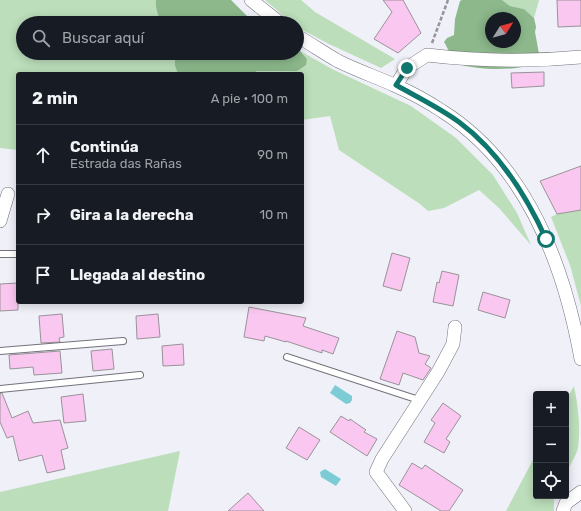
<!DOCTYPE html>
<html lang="es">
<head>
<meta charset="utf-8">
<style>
	:root { --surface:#171b24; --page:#242831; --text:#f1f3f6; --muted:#9ea1a6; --line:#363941 }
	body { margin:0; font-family:Rubik,sans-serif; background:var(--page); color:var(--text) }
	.controls { position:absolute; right:12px; bottom:12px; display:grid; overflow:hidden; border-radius:4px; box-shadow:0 2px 10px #0003 }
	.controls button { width:36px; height:36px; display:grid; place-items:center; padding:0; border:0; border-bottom:1px solid var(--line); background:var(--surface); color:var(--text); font:20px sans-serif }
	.compass { position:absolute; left:485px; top:12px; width:36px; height:36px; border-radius:50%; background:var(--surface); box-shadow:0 2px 10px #0003; rotate:53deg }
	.stop { position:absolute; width:12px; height:12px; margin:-9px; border:3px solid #0f766e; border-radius:50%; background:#fff }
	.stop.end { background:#0f766e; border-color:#fff; box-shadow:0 1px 4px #0008 }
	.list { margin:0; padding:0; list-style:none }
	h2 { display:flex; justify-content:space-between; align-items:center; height:52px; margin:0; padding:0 16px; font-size:17px }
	h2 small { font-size:13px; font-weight:400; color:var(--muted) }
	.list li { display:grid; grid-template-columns:26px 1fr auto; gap:12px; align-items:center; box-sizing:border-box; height:60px; padding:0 16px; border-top:1px solid var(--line) }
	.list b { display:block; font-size:15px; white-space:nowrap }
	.list p { margin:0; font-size:13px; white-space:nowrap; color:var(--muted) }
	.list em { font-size:13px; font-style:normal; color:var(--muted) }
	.icon { flex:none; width:22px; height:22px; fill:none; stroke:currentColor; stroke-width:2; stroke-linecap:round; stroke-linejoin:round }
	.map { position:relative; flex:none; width:581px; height:511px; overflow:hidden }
	.search { position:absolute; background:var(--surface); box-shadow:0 2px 10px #0003; left:16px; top:16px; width:288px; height:44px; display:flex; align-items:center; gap:10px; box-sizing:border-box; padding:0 14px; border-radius:22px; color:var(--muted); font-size:15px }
	.panel { position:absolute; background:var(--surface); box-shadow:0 2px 10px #0003; left:16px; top:72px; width:288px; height:232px; border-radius:4px }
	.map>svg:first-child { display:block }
	.green { fill:#bcdeba }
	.forest { fill:#8cb88b; fill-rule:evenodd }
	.water { fill:#7dccd5 }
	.building { fill:#fac7f1; stroke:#9a9398 }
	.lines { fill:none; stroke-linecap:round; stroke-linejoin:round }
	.lane-casing { stroke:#72737a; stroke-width:8 }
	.street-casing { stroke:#72737a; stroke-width:14 }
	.path { stroke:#94949a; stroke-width:2.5; stroke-dasharray:4 2; stroke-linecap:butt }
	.lane { stroke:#fff; stroke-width:6 }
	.street { stroke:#fff; stroke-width:13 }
	.route { stroke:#0f766e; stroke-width:5 }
</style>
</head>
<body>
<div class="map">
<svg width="581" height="511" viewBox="0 0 581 511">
	<rect width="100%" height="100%" fill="#eff0f8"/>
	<g class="green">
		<path d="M 0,0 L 156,0 C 155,8 158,16 162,23 L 23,23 L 23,53 L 175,53 L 175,66 L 178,74 L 18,74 L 18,150 L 0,148 Z"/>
		<path d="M 265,0 L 301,0 L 315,12 L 395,59 L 381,68 L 329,44 L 297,27 L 297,23 L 292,23 Z"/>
		<path d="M 502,0 L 539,0 L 534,18 L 524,9 L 510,6 Z"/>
		<path d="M 302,52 L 332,69 L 411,106 L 456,138 L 493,175 L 517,213 L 531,245 L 499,208 L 479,190 L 444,208 L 428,211 L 420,204 L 339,150 L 330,116 L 302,120 L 302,74 L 253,74 L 257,71 L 297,71 L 307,59 Z"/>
		<path d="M 581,210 L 581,306 L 570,265 L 551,217 L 557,214 Z"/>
		<path d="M 574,386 C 578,406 581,427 578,448 C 576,456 570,465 566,473 L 566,400 Z"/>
		<path d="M 180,451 L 168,511 L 0,511 L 0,492 Z"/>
		<path d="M 536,454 L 536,496 L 554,496 L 554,511 L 506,511 Z"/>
	</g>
	<g class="forest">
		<path d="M 156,0 L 231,0 L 248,17 L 257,23 L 162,23 C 158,16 155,8 156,0 Z"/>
		<path d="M 462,0 L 502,0 L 510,6 L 524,9 L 534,18 L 536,27 L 535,32 L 539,54 C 536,57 532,63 528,65 C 514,71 475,70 460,64 C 452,61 449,50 444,42 L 447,38 L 454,35 L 455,19 L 460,1 ZM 491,18 L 515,18 L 515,42 L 491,42 Z"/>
		<path d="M 297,47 L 307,59 L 306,65 L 297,71 L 257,71 L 253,74 L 178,74 L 175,66 L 175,53 L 297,53 Z"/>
	</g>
	<g class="water">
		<path d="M 335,385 L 352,396 L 352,400 L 350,403 L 346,404 L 330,393 Z"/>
		<path d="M 325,469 L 341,479 L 336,486 L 321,477 L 320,472 Z"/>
	</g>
	<g class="building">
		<path d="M 383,0 L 403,0 L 421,33 L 398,53 L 374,39 L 392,12 Z"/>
		<path d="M 557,0 L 581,0 L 581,26 L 558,27 Z"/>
		<path d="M 544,72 L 544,86 L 512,88 L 511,73 Z"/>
		<path d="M 581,166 L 581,210 L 557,214 L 540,181 Z"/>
		<path d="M 392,253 L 410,258 L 401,291 L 383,286 Z"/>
		<path d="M 442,271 L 459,275 L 453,306 L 433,302 L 437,282 L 439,283 Z"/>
		<path d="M 18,283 L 18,310 L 0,311 L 0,284 Z"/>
		<path d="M 483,292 L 510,300 L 505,318 L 478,310 Z"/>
		<path d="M 249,307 L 306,318 L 303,326 L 339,338 L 333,354 L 322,350 L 322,353 L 286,341 L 286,342 L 265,336 L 264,341 L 244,337 Z"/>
		<path d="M 62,314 L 64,337 L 59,338 L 60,342 L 41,343 L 39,316 Z"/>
		<path d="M 158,314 L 160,337 L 137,339 L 136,316 Z"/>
		<path d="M 397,331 L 415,337 L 419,353 L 430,356 L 425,364 L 431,368 L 423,380 L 403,373 L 399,385 L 380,379 Z"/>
		<path d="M 183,344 L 184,365 L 163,366 L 162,346 Z"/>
		<path d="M 112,349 L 114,369 L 93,371 L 91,351 Z"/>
		<path d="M 60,351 L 62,373 L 34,375 L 33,367 L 10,369 L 9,355 Z"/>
		<path d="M 0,393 L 2,393 L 12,418 L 28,411 L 33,423 L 60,420 L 68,448 L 61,450 L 65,469 L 47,473 L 42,455 L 19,461 L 13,436 L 7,438 L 0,422 Z"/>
		<path d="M 83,394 L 86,421 L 64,423 L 61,397 Z"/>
		<path d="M 443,403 L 461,416 L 446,439 L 450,442 L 444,453 L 424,442 L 435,423 L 431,420 Z"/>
		<path d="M 341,416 L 349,421 L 350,419 L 366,430 L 364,432 L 377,439 L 367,456 L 330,432 Z"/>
		<path d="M 299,427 L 320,440 L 307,460 L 286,448 Z"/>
		<path d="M 412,463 L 422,469 L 425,465 L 463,490 L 449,511 L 441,511 L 399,485 Z"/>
		<path d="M 248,493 L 264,511 L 228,511 Z"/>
	</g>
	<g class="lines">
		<defs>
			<g id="lane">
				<path d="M 0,254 L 18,254"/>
				<path d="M 0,351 L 123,341"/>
				<path d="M 287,357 L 419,400"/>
				<path d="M 0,389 L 140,375"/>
			</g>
			<g id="street">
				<path d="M 251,0 L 280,23"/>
				<path d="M 297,36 C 311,44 324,53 338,61 C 356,70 376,77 394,85 C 410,92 427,101 442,111 C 526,164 564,265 581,359"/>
				<path d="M 396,85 L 407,68 L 427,55 C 478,61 530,62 581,57"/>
				<path d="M 0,221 L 8,194"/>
				<path d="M 405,511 L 376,472 L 382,459 L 438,372 L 453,344 L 455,327"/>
				<path d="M 563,511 L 566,503 L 581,492"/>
			</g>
		</defs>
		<use href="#lane" class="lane-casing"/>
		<use href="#street" class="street-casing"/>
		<path class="path" d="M 432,43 L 448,0"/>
		<use href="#lane" class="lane"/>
		<use href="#street" class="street"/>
	</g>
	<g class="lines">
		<path class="route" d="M 407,68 L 396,85 C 417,97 440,108 459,122 C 498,151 526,195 546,239"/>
	</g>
</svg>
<div class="controls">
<button>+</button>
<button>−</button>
<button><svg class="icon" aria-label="locate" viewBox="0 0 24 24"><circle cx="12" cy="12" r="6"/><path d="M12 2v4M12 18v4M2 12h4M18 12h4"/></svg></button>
</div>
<svg class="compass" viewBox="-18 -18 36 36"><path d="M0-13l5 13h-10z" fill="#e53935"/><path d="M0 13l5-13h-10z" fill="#9ea1a6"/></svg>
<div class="stop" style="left:546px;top:239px"></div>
<div class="stop end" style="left:407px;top:68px"></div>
<div class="search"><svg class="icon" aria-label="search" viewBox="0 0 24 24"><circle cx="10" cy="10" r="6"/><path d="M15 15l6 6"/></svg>Buscar aquí</div>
<section class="panel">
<h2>2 min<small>A pie · 100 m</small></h2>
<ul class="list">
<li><svg class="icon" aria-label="ahead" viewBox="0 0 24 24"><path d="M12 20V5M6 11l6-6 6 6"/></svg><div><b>Continúa</b><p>Estrada das Rañas</p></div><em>90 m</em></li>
<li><svg class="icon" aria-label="right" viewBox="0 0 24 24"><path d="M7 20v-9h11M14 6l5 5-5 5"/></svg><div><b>Gira a la derecha</b></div><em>10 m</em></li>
<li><svg class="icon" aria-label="arrive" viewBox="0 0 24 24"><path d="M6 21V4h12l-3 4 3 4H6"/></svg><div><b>Llegada al destino</b></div></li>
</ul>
</section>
</div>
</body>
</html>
